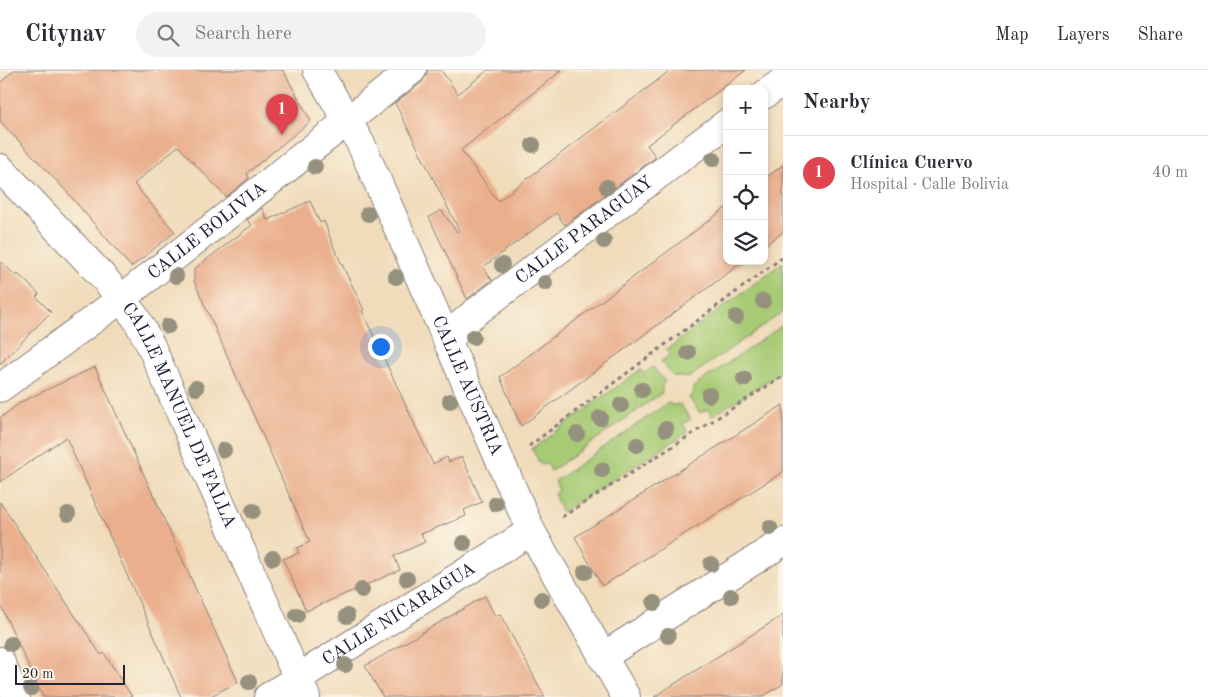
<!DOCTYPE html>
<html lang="en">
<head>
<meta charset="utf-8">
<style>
	:root { --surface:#fff; --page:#f2f2f3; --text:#2b2b33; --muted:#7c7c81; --line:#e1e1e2; --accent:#0f766e }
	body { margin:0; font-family:"Old Standard TT",serif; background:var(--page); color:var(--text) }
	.controls { position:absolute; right:15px; top:15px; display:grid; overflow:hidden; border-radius:10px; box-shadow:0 2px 8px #0003 }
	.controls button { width:45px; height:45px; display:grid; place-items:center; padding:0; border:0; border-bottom:1px solid var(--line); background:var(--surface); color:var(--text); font:25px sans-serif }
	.scale { position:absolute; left:15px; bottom:12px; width:110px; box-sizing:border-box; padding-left:5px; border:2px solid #22223b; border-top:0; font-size:14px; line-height:18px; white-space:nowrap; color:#22223b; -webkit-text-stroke:4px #fcf5e5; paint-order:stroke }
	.you { position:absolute; left:380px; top:276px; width:18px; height:18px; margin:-12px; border:4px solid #fff; border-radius:50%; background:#1a73e8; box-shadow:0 0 0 8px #1a73e833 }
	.badge { display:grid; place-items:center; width:32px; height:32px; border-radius:50%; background:var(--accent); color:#fff; font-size:16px; font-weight:700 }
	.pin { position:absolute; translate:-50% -41px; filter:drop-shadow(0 1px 2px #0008) }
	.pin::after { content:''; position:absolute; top:26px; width:18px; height:15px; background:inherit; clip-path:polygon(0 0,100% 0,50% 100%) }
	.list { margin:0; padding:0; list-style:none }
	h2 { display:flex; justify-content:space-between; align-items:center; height:65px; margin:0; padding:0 20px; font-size:21px }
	h2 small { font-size:16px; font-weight:400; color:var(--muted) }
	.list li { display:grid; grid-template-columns:32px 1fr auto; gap:15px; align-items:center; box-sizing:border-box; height:75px; padding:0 20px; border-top:1px solid var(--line) }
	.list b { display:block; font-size:19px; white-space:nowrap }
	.list p { margin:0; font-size:16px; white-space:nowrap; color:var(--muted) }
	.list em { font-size:16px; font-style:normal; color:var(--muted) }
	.icon { flex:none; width:28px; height:28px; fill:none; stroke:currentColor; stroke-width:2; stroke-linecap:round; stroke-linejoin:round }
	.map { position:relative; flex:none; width:783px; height:627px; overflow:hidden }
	header { display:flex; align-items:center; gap:30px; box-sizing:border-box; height:70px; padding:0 25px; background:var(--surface); border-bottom:1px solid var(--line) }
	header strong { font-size:24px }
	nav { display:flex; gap:28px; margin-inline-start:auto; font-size:18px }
	.search { width:350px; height:45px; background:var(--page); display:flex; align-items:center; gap:12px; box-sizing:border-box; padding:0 18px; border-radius:28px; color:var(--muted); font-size:19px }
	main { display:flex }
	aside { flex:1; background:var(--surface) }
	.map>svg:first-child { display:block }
	.green { fill:#a7cb74; stroke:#647658 }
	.building { fill:#eaaf8d }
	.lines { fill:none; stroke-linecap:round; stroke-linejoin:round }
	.minor-casing { stroke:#897e7a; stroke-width:30 }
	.path { stroke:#897e7a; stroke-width:3; stroke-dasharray:4 4; stroke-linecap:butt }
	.minor { stroke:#fff; stroke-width:28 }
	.tree { fill:#95917e }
	.labels { text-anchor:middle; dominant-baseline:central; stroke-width:4; stroke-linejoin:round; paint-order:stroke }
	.street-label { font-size:18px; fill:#22223b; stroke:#fcf5e5 }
</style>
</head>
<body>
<header>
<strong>Citynav</strong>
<div class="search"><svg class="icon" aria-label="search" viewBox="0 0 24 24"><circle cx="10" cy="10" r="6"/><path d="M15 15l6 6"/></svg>Search here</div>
<nav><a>Map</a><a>Layers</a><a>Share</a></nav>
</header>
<main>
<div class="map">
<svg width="783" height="627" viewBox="0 0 783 627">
	<rect width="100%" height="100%" fill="#fcf5e5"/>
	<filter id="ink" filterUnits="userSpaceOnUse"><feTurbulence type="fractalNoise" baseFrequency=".02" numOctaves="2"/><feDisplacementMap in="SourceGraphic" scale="10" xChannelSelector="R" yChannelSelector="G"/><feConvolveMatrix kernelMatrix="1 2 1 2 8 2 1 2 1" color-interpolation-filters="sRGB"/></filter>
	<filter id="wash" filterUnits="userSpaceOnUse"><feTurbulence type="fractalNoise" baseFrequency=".0096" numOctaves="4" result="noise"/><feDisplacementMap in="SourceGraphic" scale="20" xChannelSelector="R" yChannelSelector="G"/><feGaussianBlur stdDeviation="1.12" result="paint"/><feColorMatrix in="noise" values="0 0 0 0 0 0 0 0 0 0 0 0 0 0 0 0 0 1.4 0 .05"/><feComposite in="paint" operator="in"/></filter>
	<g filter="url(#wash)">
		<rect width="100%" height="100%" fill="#f0dbba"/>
		<g class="green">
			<path d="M 783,192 L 783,242 L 688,308 L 673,306 L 661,291 L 670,285 L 666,280 Z"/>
			<path d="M 783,255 L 783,301 L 712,346 L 708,339 L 700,343 L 689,328 L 694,322 L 693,317 Z"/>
			<path d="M 653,297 L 665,312 L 662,315 L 662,323 L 551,401 L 547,393 L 541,395 L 532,379 L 641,299 L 644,304 Z"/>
			<path d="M 668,333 L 673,335 L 680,334 L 691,349 L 683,354 L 688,362 L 562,442 L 554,424 L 559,420 L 555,411 Z"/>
		</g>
		<g id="blocks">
			<g class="building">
				<path d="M 14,0 L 283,0 L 311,51 L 247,103 L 249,108 L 226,127 L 178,76 L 134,114 L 175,162 L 131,197 L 67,122 L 0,51 L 0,13 Z"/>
				<path d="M 427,0 L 441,0 L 458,24 L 488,0 L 562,0 L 461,80 L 498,131 L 671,0 L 746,0 L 647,75 L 656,87 L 565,155 L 556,143 L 483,197 L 492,210 L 467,229 L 429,147 L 441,140 L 457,162 L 459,160 L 395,33 L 422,12 L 426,6 Z"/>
				<path d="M 783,95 L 783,162 L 764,176 L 764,109 Z"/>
				<path d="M 310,131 L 320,153 L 324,151 L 334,178 L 364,240 L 362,241 L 433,394 L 447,387 L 449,392 L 462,387 L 482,432 L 464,440 L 466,446 L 421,464 L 425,472 L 394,486 L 400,500 L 306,541 L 283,489 L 299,483 L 297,478 L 310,472 L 194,211 L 194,199 L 252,155 L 247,150 L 262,138 L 267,150 Z"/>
				<path d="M 727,137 L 727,191 L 744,191 L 521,356 L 500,307 Z"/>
				<path d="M 0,191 L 16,206 L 18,204 L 39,224 L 36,227 L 51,242 L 0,294 Z"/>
				<path d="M 95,297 L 238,612 L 209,627 L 181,627 L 66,367 L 0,412 L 0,348 L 21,332 Z"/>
				<path d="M 783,335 L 783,402 L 602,516 L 575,467 Z"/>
				<path d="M 0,432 L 101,585 L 104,583 L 132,627 L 43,627 L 0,534 Z"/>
				<path d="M 485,526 L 495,546 L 500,544 L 545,627 L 383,627 L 365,596 Z"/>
				<path d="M 783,545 L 783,614 L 762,627 L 654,627 Z"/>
			</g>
		</g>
	</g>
	<g filter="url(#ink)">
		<use href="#blocks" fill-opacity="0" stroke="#897e7a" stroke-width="1"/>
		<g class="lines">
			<defs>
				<g id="minor">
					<path id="s1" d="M 317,0 L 361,74 L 531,461 L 626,627"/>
					<path d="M 764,25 L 783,11"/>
					<path id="s2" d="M 0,98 L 104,208 L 136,248 L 150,274 L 306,627"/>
					<path id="s3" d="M 448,273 L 458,257 L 472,245 L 727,53"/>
					<path id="s4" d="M 0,318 L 121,229 L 412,0"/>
					<path d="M 602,587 L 783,472"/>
					<path d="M 0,591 L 16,627"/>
					<path id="s5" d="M 268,627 L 531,461"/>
				</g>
			</defs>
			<use href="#minor" class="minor-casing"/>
			<g class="path">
				<path d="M 529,376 L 783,187"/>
				<path d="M 562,447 L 783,306"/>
			</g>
			<use href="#minor" class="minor"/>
		</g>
		<g class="tree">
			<circle cx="533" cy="75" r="8"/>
			<circle cx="713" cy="89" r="8"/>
			<circle cx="315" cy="97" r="8"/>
			<circle cx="607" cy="117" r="8"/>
			<circle cx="368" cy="144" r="8"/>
			<circle cx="604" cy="171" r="8"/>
			<circle cx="502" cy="195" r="8"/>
			<circle cx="176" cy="206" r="8"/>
			<circle cx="396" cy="207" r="8"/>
			<circle cx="545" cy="213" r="8"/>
			<circle cx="763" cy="231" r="8"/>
			<circle cx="736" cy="247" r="8"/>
			<circle cx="168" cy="256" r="8"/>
			<circle cx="473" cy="267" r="8"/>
			<circle cx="688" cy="283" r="8"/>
			<circle cx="744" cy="309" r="8"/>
			<circle cx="196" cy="318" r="8"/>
			<circle cx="642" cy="320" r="8"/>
			<circle cx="709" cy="325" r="8"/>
			<circle cx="450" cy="331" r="8"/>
			<circle cx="621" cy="335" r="8"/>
			<circle cx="600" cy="348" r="8"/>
			<circle cx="666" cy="359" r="8"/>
			<circle cx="577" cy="364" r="8"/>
			<circle cx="637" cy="375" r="8"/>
			<circle cx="224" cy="380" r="8"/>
			<circle cx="602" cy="400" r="8"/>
			<circle cx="496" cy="434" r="8"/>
			<circle cx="253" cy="441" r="8"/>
			<circle cx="68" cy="444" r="8"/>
			<circle cx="770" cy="458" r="8"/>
			<circle cx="464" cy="473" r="8"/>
			<circle cx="273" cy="488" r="8"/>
			<circle cx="711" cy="494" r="8"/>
			<circle cx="585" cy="502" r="8"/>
			<circle cx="407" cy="509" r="8"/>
			<circle cx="362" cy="520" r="8"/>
			<circle cx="731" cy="526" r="8"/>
			<circle cx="542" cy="529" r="8"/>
			<circle cx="654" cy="533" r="8"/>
			<circle cx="297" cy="545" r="8"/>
			<circle cx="347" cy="546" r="8"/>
			<circle cx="668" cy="566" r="8"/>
			<circle cx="11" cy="574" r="8"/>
			<circle cx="345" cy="595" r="8"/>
			<circle cx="249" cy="612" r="8"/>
			<circle cx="31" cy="618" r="8"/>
		</g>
	</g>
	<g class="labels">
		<g class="street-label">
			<text stroke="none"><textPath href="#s3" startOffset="178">CALLE PARAGUAY</textPath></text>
			<text stroke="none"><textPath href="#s4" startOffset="260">CALLE BOLIVIA</textPath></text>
			<text stroke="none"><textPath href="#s1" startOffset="350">CALLE AUSTRIA</textPath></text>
			<text stroke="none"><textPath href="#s2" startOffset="309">CALLE MANUEL DE FALLA</textPath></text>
			<text stroke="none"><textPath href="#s5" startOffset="155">CALLE NICARAGUA</textPath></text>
		</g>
	</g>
</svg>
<div class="controls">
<button>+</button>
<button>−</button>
<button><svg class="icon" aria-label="locate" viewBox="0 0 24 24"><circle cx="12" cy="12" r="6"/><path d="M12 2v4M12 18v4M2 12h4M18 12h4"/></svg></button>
<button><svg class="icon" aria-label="layers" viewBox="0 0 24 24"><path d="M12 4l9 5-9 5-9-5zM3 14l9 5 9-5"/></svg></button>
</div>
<div class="scale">20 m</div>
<div class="you"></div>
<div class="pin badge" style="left:282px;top:65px;background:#e0444e">1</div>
</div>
<aside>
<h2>Nearby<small></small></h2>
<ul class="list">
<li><span class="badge" style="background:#e0444e">1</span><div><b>Clínica Cuervo</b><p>Hospital · Calle Bolivia</p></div><em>40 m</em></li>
</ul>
</aside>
</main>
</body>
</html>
